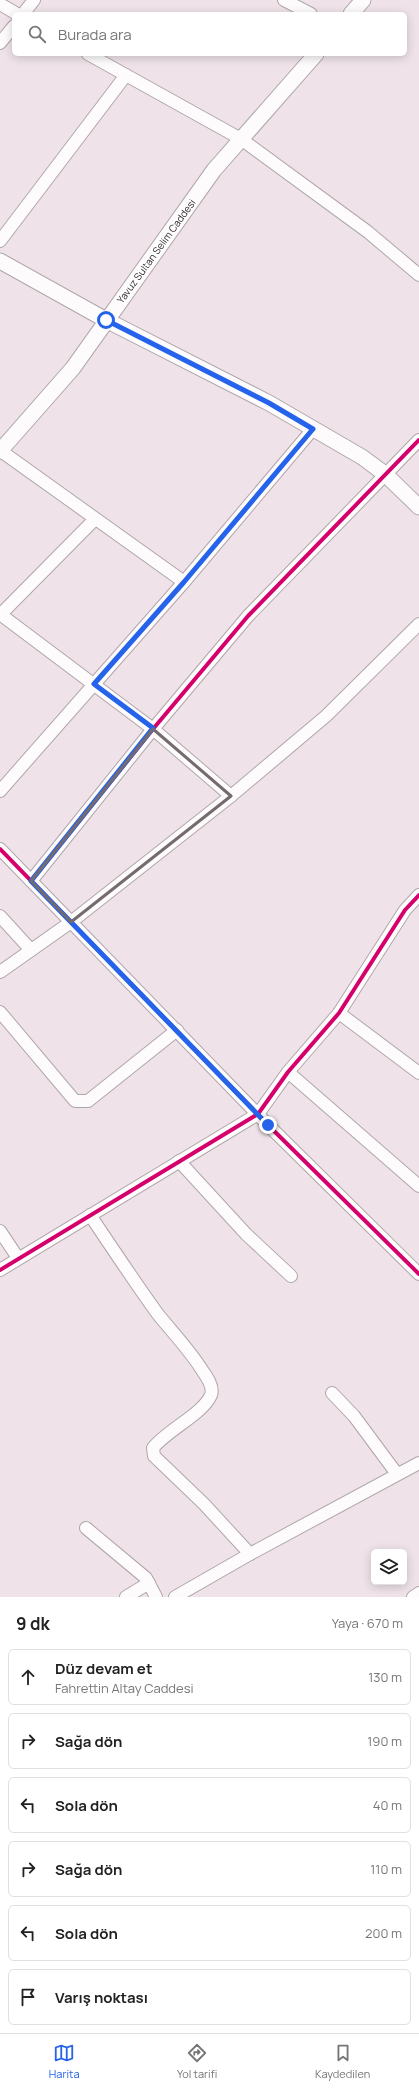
<!DOCTYPE html>
<html lang="tr">
<head>
<meta charset="utf-8">
<style>
	:root { --surface:#fff; --page:#f6f6f6; --text:#222; --muted:#767676; --line:#e0e0e0; --accent:#2563eb }
	body { margin:0; font-family:Manrope,sans-serif; background:var(--page); color:var(--text) }
	.controls { position:absolute; right:12px; bottom:12px; display:grid; overflow:hidden; border-radius:6px; box-shadow:0 2px 10px #0003 }
	.controls button { width:36px; height:36px; display:grid; place-items:center; padding:0; border:0; border-bottom:1px solid var(--line); background:var(--surface); color:var(--text); font:20px sans-serif }
	.stop { position:absolute; width:12px; height:12px; margin:-9px; border:3px solid #2563eb; border-radius:50%; background:#fff }
	.stop.end { background:#2563eb; border-color:#fff; box-shadow:0 1px 4px #0008 }
	.list { margin:0; padding:0; list-style:none }
	h2 { display:flex; justify-content:space-between; align-items:center; height:52px; margin:0; padding:0 16px; font-size:17px }
	h2 small { font-size:13px; font-weight:400; color:var(--muted) }
	.list li { display:grid; grid-template-columns:26px 1fr auto; gap:12px; align-items:center; box-sizing:border-box; height:56px; margin:0 8px 8px; padding:0 8px; border:1px solid var(--line); border-radius:6px }
	.list b { display:block; font-size:15px; white-space:nowrap }
	.list p { margin:0; font-size:13px; white-space:nowrap; color:var(--muted) }
	.list em { font-size:13px; font-style:normal; color:var(--muted) }
	.icon { flex:none; width:22px; height:22px; fill:none; stroke:currentColor; stroke-width:2; stroke-linecap:round; stroke-linejoin:round }
	.map { position:relative; flex:none; width:419px; height:1597px; overflow:hidden }
	.search { position:absolute; background:var(--surface); box-shadow:0 2px 10px #0003; left:12px; right:12px; top:12px; height:44px; display:flex; align-items:center; gap:10px; box-sizing:border-box; padding:0 14px; border-radius:6px; color:var(--muted); font-size:15px }
	.sheet { height:436px; background:var(--surface) }
	nav { display:flex; justify-content:space-around; align-items:center; box-sizing:border-box; height:56px; border-top:1px solid var(--line); background:var(--surface); font-size:11px; color:var(--muted) }
	nav a { display:grid; justify-items:center; gap:2px }
	nav .on { color:var(--accent) }
	.map>svg:first-child { display:block }
	.lines { fill:none; stroke-linecap:round; stroke-linejoin:round }
	.minor-casing { stroke:#afa6aa; stroke-width:14 }
	.tertiary-casing { stroke:#afa6aa; stroke-width:17 }
	.minor { stroke:#fdfbfc; stroke-width:12 }
	.tertiary { stroke:#fdfbfc; stroke-width:15 }
	.cycleway-casing { stroke:#fff; stroke-width:6 }
	.cycleway { stroke:#d6006c; stroke-width:4 }
	.route { stroke:#2563eb; stroke-width:5 }
	.marked { fill:none; stroke:#746b6f; stroke-width:3; stroke-linejoin:round }
	.labels { text-anchor:middle; dominant-baseline:central; stroke-width:3.5; stroke-linejoin:round; paint-order:stroke }
	.street-label { font-size:10px; fill:#322a2e; stroke:#fff }
</style>
</head>
<body>
<div class="map">
<svg width="419" height="1597" viewBox="0 0 419 1597">
	<rect width="100%" height="100%" fill="#efe3e9"/>
	<g class="lines">
		<defs>
			<g id="minor">
				<path d="M 284,0 L 311,14"/>
				<path d="M 0,4 L 17,14"/>
				<path d="M 23,14 L 34,0"/>
				<path d="M 0,43 L 14,26"/>
				<path d="M 88,54 L 241,139 L 368,232 L 419,275"/>
				<path d="M 0,241 L 126,75"/>
				<path d="M 1,451 L 184,582"/>
				<path d="M 0,614 L 153,729 L 231,796"/>
				<path d="M 0,615 L 95,519"/>
				<path d="M 0,791 L 184,582 L 313,429"/>
				<path d="M 0,849 L 268,1125 L 419,1274"/>
				<path d="M 31,881 L 153,729 L 248,616 L 419,440"/>
				<path d="M 0,916 L 31,950"/>
				<path d="M 0,972 L 71,922 L 231,796 L 326,716 L 419,624"/>
				<path d="M 0,1012 L 75,1101 L 88,1101 L 177,1030"/>
				<path d="M 339,1013 L 419,1073"/>
				<path d="M 288,1072 L 419,1186"/>
				<path d="M 179,1161 L 246,1234 L 291,1276"/>
				<path d="M 90,1215 C 112,1248 134,1281 157,1313 C 172,1332 189,1349 202,1370 C 207,1377 214,1387 211,1395 C 203,1414 167,1430 153,1448 L 154,1456 L 204,1504 L 250,1554"/>
				<path d="M 0,1231 L 18,1258"/>
				<path d="M 0,1270 L 258,1114 L 288,1072 L 339,1013 L 405,910 L 419,895"/>
				<path d="M 332,1393 L 354,1416 L 397,1474"/>
				<path d="M 86,1528 L 146,1578 L 156,1597"/>
				<path d="M 126,1597 L 149,1583"/>
				<path d="M 175,1597 L 250,1554 L 419,1463"/>
				<path d="M 413,1597 L 419,1593"/>
			</g>
			<g id="tertiary">
				<path d="M 351,14 L 363,0"/>
				<path d="M 0,261 L 106,320 L 269,403 L 362,457 L 385,474 L 419,507"/>
				<path d="M 0,451 L 73,368 L 214,170 L 316,54"/>
			</g>
		</defs>
		<use href="#minor" class="minor-casing"/>
		<use href="#tertiary" class="tertiary-casing"/>
		<use href="#minor" class="minor"/>
		<use href="#tertiary" class="tertiary"/>
		<defs>
			<g id="cycleway">
				<path d="M 0,849 L 268,1125 L 419,1274"/>
				<path d="M 31,881 L 153,729 L 248,616 L 419,440"/>
				<path d="M 0,1270 L 258,1114 L 288,1072 L 339,1013 L 405,910 L 419,895"/>
			</g>
		</defs>
		<use href="#cycleway" class="cycleway-casing"/>
		<use href="#cycleway" class="cycleway"/>
	</g>
	<g class="lines">
		<path class="route" d="M 106,320 L 269,403 L 313,429 L 184,582 L 94,684 L 153,728 L 31,881 L 268,1125"/>
	</g>
	<path class="marked" d="M 153,729 L 231,796 L 71,922 L 31,881 Z"/>
	<g class="labels">
		<g class="street-label">
			<text transform="translate(156 251) rotate(-54)">Yavuz Sultan Selim Caddesi</text>
		</g>
	</g>
</svg>
<div class="controls">
<button><svg class="icon" aria-label="layers" viewBox="0 0 24 24"><path d="M12 4l9 5-9 5-9-5zM3 14l9 5 9-5"/></svg></button>
</div>
<div class="stop" style="left:106px;top:320px"></div>
<div class="stop end" style="left:268px;top:1125px"></div>
<div class="search"><svg class="icon" aria-label="search" viewBox="0 0 24 24"><circle cx="10" cy="10" r="6"/><path d="M15 15l6 6"/></svg>Burada ara</div>
</div>
<section class="sheet">
<h2>9 dk<small>Yaya · 670 m</small></h2>
<ul class="list">
<li><svg class="icon" aria-label="ahead" viewBox="0 0 24 24"><path d="M12 20V5M6 11l6-6 6 6"/></svg><div><b>Düz devam et</b><p>Fahrettin Altay Caddesi</p></div><em>130 m</em></li>
<li><svg class="icon" aria-label="right" viewBox="0 0 24 24"><path d="M7 20v-9h11M14 6l5 5-5 5"/></svg><div><b>Sağa dön</b></div><em>190 m</em></li>
<li><svg class="icon" aria-label="left" viewBox="0 0 24 24"><path d="M17 20v-9H6M10 6l-5 5 5 5"/></svg><div><b>Sola dön</b></div><em>40 m</em></li>
<li><svg class="icon" aria-label="right" viewBox="0 0 24 24"><path d="M7 20v-9h11M14 6l5 5-5 5"/></svg><div><b>Sağa dön</b></div><em>110 m</em></li>
<li><svg class="icon" aria-label="left" viewBox="0 0 24 24"><path d="M17 20v-9H6M10 6l-5 5 5 5"/></svg><div><b>Sola dön</b></div><em>200 m</em></li>
<li><svg class="icon" aria-label="arrive" viewBox="0 0 24 24"><path d="M6 21V4h12l-3 4 3 4H6"/></svg><div><b>Varış noktası</b></div></li>
</ul>
</section>
<nav>
<a class="on"><svg class="icon" aria-label="map" viewBox="0 0 24 24"><path d="M3 6l6-2 6 2 6-2v14l-6 2-6-2-6 2zM9 4v14M15 6v14"/></svg>Harita</a>
<a><svg class="icon" aria-label="directions" viewBox="0 0 24 24"><path d="M12 3l9 9-9 9-9-9zM9 14v-3h6M13 9l2 2-2 2"/></svg>Yol tarifi</a>
<a><svg class="icon" aria-label="saved" viewBox="0 0 24 24"><path d="M7 4h10v16l-5-4-5 4z"/></svg>Kaydedilen</a>
</nav>
</body>
</html>
